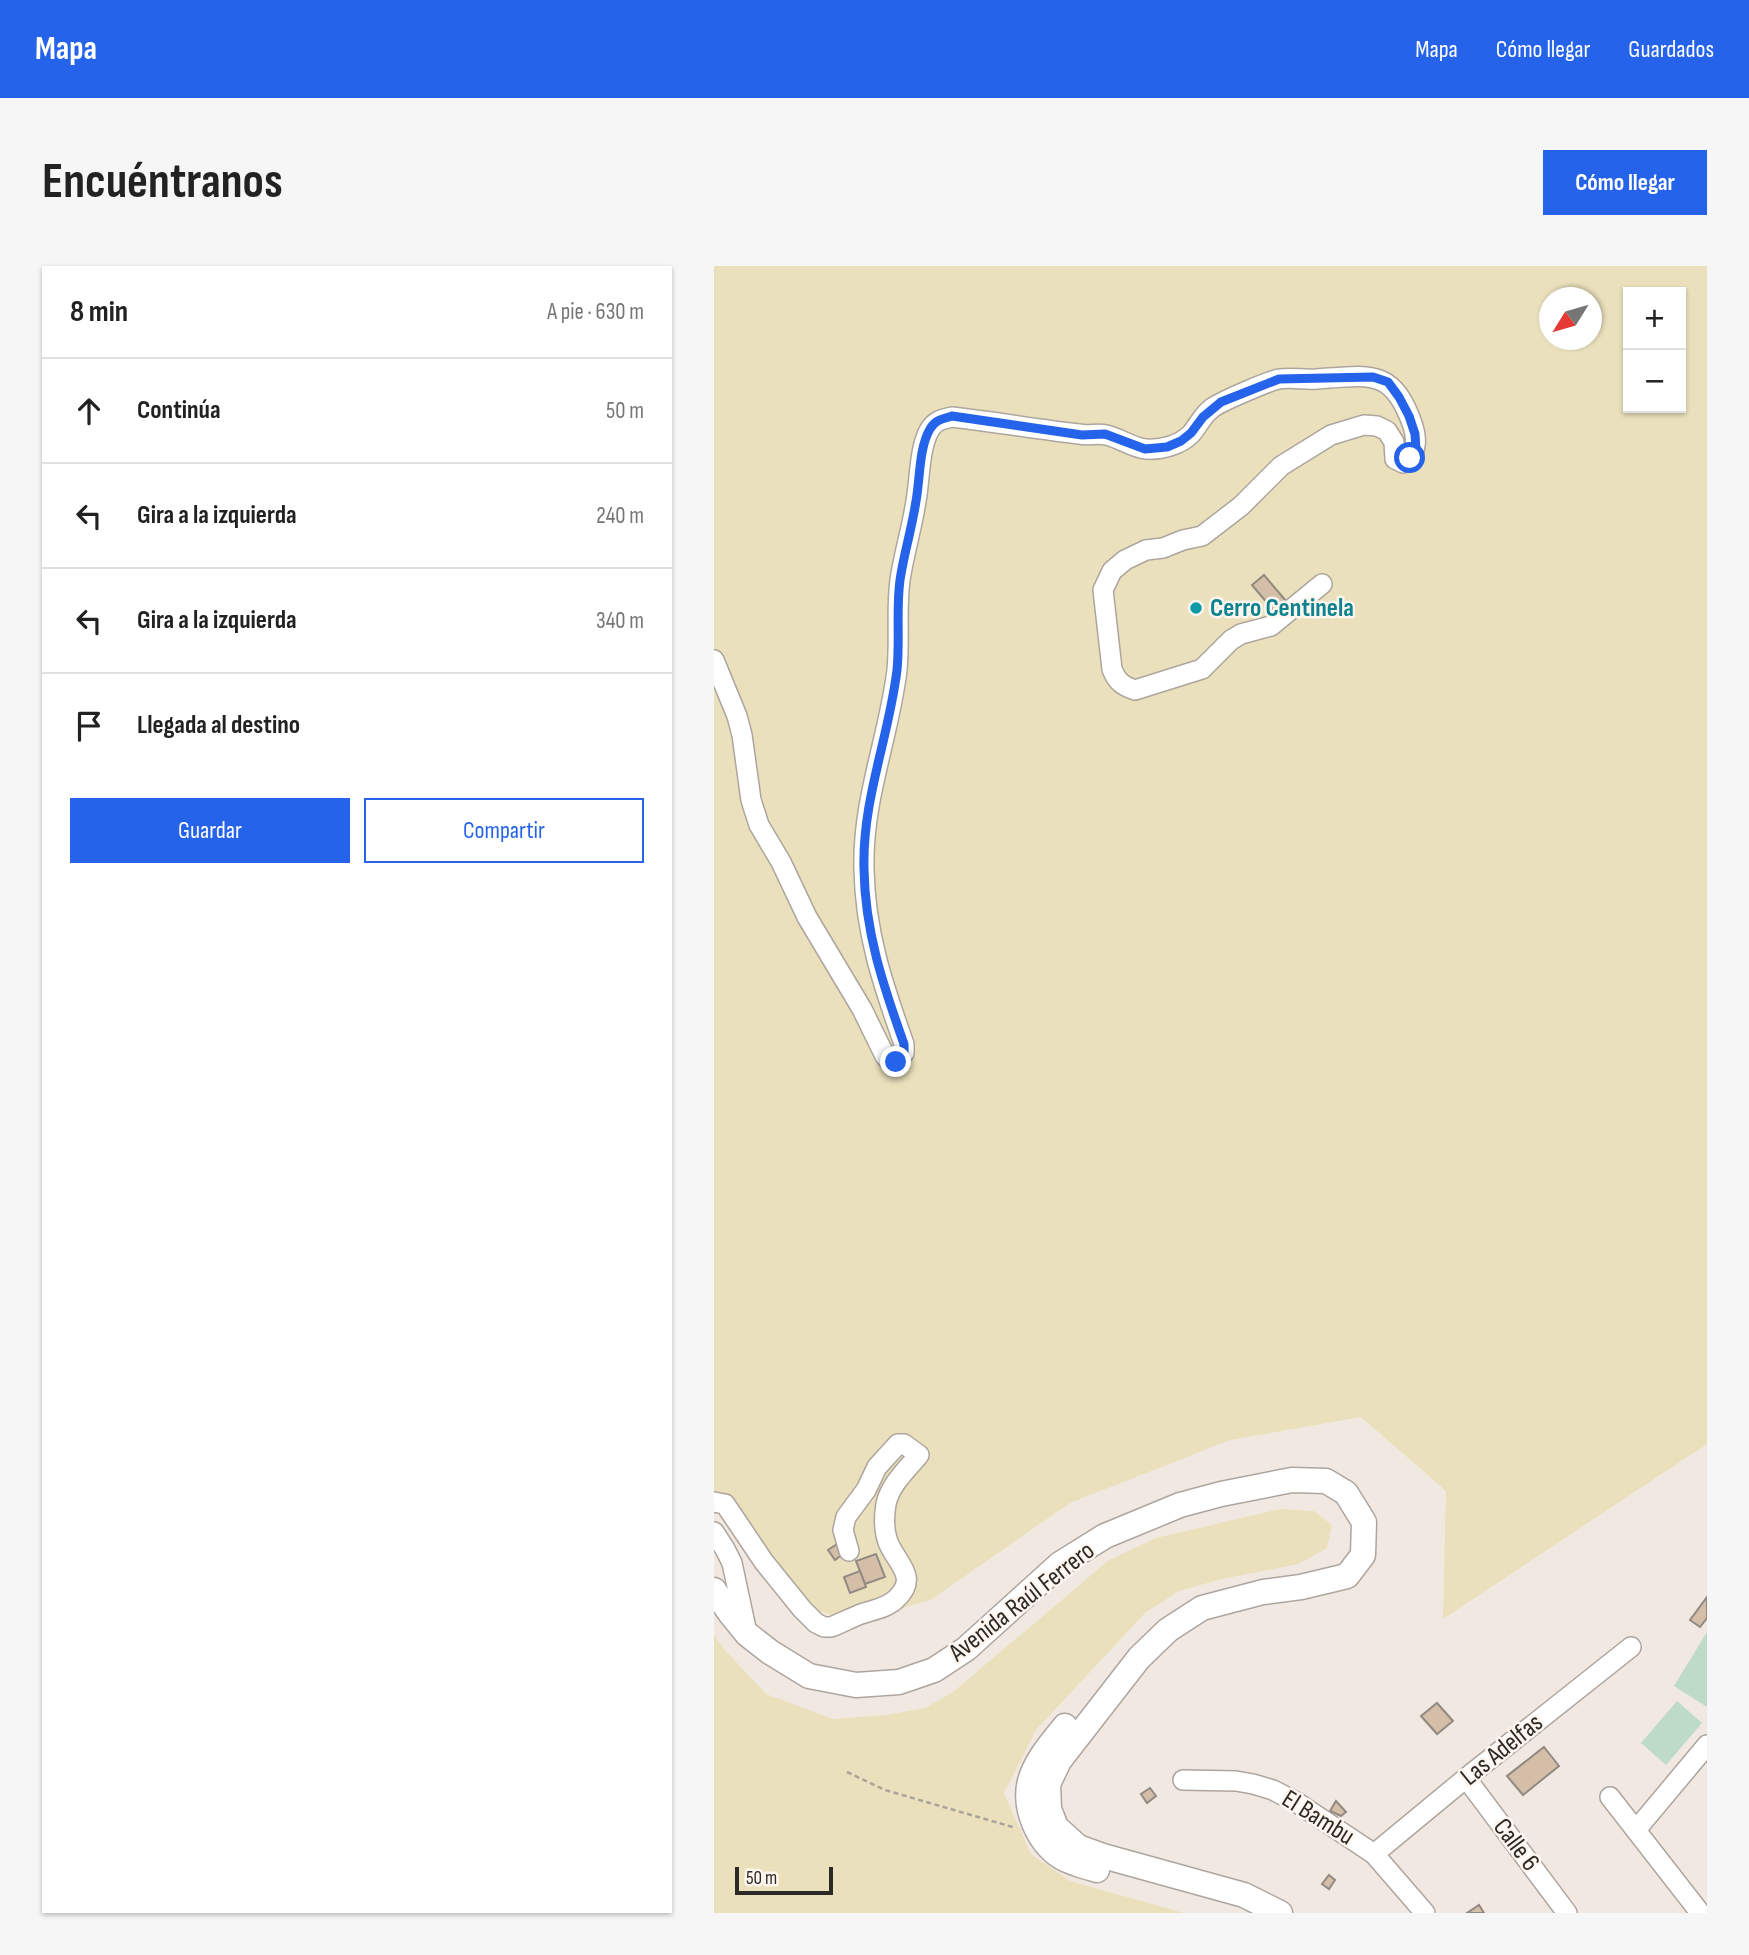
<!DOCTYPE html>
<html lang="es">
<head>
<meta charset="utf-8">
<style>
	:root { --surface:#fff; --page:#f6f6f6; --text:#222; --muted:#767676; --line:#e0e0e0; --accent:#2563eb }
	body { margin:0; font-family:"Sofia Sans Condensed",sans-serif; background:var(--page); color:var(--text) }
	.controls { position:absolute; right:21px; top:21px; display:grid; overflow:hidden; border-radius:0px; box-shadow:0 2px 5px #0004 }
	.controls button { width:63px; height:63px; display:grid; place-items:center; padding:0; border:0; border-bottom:2px solid var(--line); background:var(--surface); color:var(--text); font:35px sans-serif }
	.compass { position:absolute; left:825px; top:21px; width:63px; height:63px; border-radius:50%; background:var(--surface); box-shadow:0 2px 5px #0004; rotate:233deg }
	.scale { position:absolute; left:21px; bottom:18px; width:98px; box-sizing:border-box; padding-left:7px; border:4px solid #2c2926; border-top:0; font-size:19px; line-height:24px; white-space:nowrap; color:#2c2926; -webkit-text-stroke:5px #fef6ee; paint-order:stroke }
	.stop { position:absolute; width:21px; height:21px; margin:-16px; border:5px solid #2563eb; border-radius:50%; background:#fff }
	.stop.end { background:#2563eb; border-color:#fff; box-shadow:0 2px 7px #0008 }
	.list { margin:0; padding:0; list-style:none }
	h2 { display:flex; justify-content:space-between; align-items:center; height:91px; margin:0; padding:0 28px; font-size:30px }
	h2 small { font-size:23px; font-weight:400; color:var(--muted) }
	.list li { display:grid; grid-template-columns:46px 1fr auto; gap:21px; align-items:center; box-sizing:border-box; height:105px; padding:0 28px; border-top:2px solid var(--line) }
	.list b { display:block; font-size:26px; white-space:nowrap }
	.list em { font-size:23px; font-style:normal; color:var(--muted) }
	.actions { display:flex; gap:14px; padding:21px 28px }
	.actions a { flex:1; padding:16px 0; border:2px solid var(--accent); border-radius:0px; text-align:center; font-size:24px; color:var(--accent) }
	.actions .main { background:var(--accent); color:#fff }
	.icon { flex:none; width:38px; height:38px; fill:none; stroke:currentColor; stroke-width:2; stroke-linecap:round; stroke-linejoin:round }
	.map { position:relative; flex:none; width:993px; height:1647px; overflow:hidden; border-radius:0px }
	header { display:flex; align-items:center; gap:42px; box-sizing:border-box; height:98px; padding:0 35px; background:var(--accent); color:#fff }
	header strong { font-size:33px }
	nav { display:flex; gap:38px; margin-inline-start:auto; font-size:24px }
	.intro { display:flex; align-items:center; justify-content:space-between; box-sizing:border-box; height:168px; padding:0 42px }
	h1 { margin:0; font-size:49px }
	.button { padding:18px 32px; border-radius:0px; background:var(--accent); color:#fff; font-size:24px; font-weight:700 }
	main { display:flex; gap:42px; padding:0 42px }
	aside { flex:1; background:var(--surface); border-radius:0px; box-shadow:0 2px 5px #0004 }
	.map>svg:first-child { display:block }
	.green { fill:#bedac8 }
	.sand { fill:#eae1bc; fill-rule:evenodd }
	.building { fill:#d5bea7; stroke:#918a82; stroke-width:2 }
	.lines { fill:none; stroke-linecap:round; stroke-linejoin:round }
	.minor-casing { stroke:#ada59e; stroke-width:22 }
	.major-casing { stroke:#ada59e; stroke-width:27 }
	.path { stroke:#a9a39d; stroke-width:2.5; stroke-dasharray:5 3.5; stroke-linecap:butt }
	.minor { stroke:#fff; stroke-width:19 }
	.major { stroke:#fff; stroke-width:24 }
	.route { stroke:#2563eb; stroke-width:9 }
	.culture-dot { fill:#0f9aa8; stroke:#fef6ee; stroke-width:2.5 }
	.labels { text-anchor:middle; dominant-baseline:central; stroke-width:5; stroke-linejoin:round; paint-order:stroke }
	.culture-label { font-size:26px; font-weight:bold; fill:#0d838f; stroke:#fef6ee; text-anchor:start }
	.street-label { font-size:26px; fill:#2c2926; stroke:#fef6ee }
</style>
</head>
<body>
<header>
<strong>Mapa</strong>
<nav><a>Mapa</a><a>Cómo llegar</a><a>Guardados</a></nav>
</header>
<div class="intro"><h1>Encuéntranos</h1><a class="button">Cómo llegar</a></div>
<main>
<aside>
<h2>8 min<small>A pie · 630 m</small></h2>
<ul class="list">
<li><svg class="icon" aria-label="ahead" viewBox="0 0 24 24"><path d="M12 20V5M6 11l6-6 6 6"/></svg><div><b>Continúa</b></div><em>50 m</em></li>
<li><svg class="icon" aria-label="left" viewBox="0 0 24 24"><path d="M17 20v-9H6M10 6l-5 5 5 5"/></svg><div><b>Gira a la izquierda</b></div><em>240 m</em></li>
<li><svg class="icon" aria-label="left" viewBox="0 0 24 24"><path d="M17 20v-9H6M10 6l-5 5 5 5"/></svg><div><b>Gira a la izquierda</b></div><em>340 m</em></li>
<li><svg class="icon" aria-label="arrive" viewBox="0 0 24 24"><path d="M6 21V4h12l-3 4 3 4H6"/></svg><div><b>Llegada al destino</b></div></li>
</ul>
<div class="actions"><a class="main">Guardar</a><a>Compartir</a></div>
</aside>
<div class="map">
<svg width="993" height="1647" viewBox="0 0 993 1647">
	<rect width="100%" height="100%" fill="#f1e9e1"/>
	<g class="green">
		<path d="M 993,1366 L 993,1441 L 960,1420 Z"/>
		<path d="M 963,1435 L 988,1457 L 952,1499 L 927,1477 Z"/>
	</g>
	<g class="sand">
		<path d="M 0,0 L 993,0 L 993,1178 L 729,1353 L 732,1225 L 647,1151 L 516,1174 L 356,1237 L 218,1333 L 144,1357 L 75,1336 L 0,1234 ZM 914,26 L 967,26 L 967,142 L 914,142 ZM 836,32 L 878,32 L 878,74 L 836,74 Z"/>
		<path d="M 566,1243 L 600,1245 L 618,1259 L 613,1282 L 585,1298 L 508,1313 L 465,1325 L 431,1347 L 322,1464 L 290,1527 L 317,1588 L 356,1615 L 470,1647 L 0,1647 L 0,1369 L 10,1383 L 52,1428 L 119,1453 L 172,1449 L 211,1442 L 239,1426 L 395,1294 L 442,1272 Z"/>
	</g>
	<g class="building">
		<path d="M 550,309 L 572,335 L 560,345 L 538,319 Z"/>
		<path d="M 123,1278 L 130,1287 L 121,1294 L 114,1284 Z"/>
		<path d="M 162,1288 L 171,1311 L 151,1318 L 142,1295 Z"/>
		<path d="M 146,1305 L 152,1321 L 136,1327 L 130,1311 Z"/>
		<path d="M 993,1331 L 993,1352 L 986,1361 L 976,1354 Z"/>
		<path d="M 723,1437 L 739,1455 L 723,1468 L 707,1450 Z"/>
		<path d="M 830,1481 L 845,1500 L 809,1529 L 793,1510 Z"/>
		<path d="M 436,1522 L 442,1530 L 433,1537 L 427,1528 Z"/>
		<path d="M 622,1535 L 632,1546 L 627,1550 L 616,1545 Z"/>
		<path d="M 615,1609 L 621,1614 L 615,1623 L 608,1618 Z"/>
		<path d="M 765,1639 L 770,1647 L 753,1647 Z"/>
	</g>
	<g class="lines">
		<defs>
			<g id="minor">
				<path d="M 0,394 L 23,450 L 28,469 L 37,534 L 45,559 L 67,596 L 93,651 L 148,743 L 171,790 L 177,796 L 182,796 L 190,787 L 190,778 C 169,719 151,666 150,603 C 148,534 175,471 183,404 C 186,374 182,343 186,314 C 190,287 198,262 202,235 C 206,214 205,181 216,163 C 222,154 229,153 238,151 C 281,156 323,163 365,168 C 374,170 384,167 392,169 C 406,172 419,182 432,183 C 448,184 466,179 477,168 C 484,160 488,150 497,143 C 505,136 555,115 565,113 C 577,111 591,114 603,113 C 657,109 679,102 699,160 C 704,176 702,188 689,197 L 681,193 L 680,176 L 673,165 L 663,160 L 650,159 L 617,169 L 567,200 L 527,240 L 488,270 L 469,274 L 449,282 L 432,284 L 411,294 L 398,305 L 389,324 L 398,403 C 403,416 409,420 421,424 L 488,403 L 517,374 L 527,368 L 557,360 L 608,318"/>
				<path d="M 0,1236 L 11,1238 L 50,1296 L 88,1343 L 102,1357 L 110,1361 L 117,1361 C 127,1357 137,1352 147,1348 C 159,1344 173,1342 182,1333 C 206,1311 182,1297 174,1276 C 170,1265 170,1250 172,1238 C 176,1219 192,1204 205,1189 L 190,1178 L 184,1178 L 163,1201 L 152,1224 L 132,1251 L 129,1264 L 135,1285"/>
				<path d="M 0,1266 L 11,1283 L 18,1297 L 33,1367"/>
				<path d="M 752,1512 L 853,1647"/>
				<path d="M 469,1514 L 522,1515 L 539,1518 L 559,1524 L 582,1536 L 660,1588 L 711,1647"/>
				<path d="M 896,1531 L 984,1644"/>
				<path d="M 922,1564 L 993,1479"/>
				<path d="M 660,1588 L 752,1512 L 917,1381"/>
			</g>
			<g id="major">
				<path d="M 0,1324 L 16,1347 L 33,1368 L 56,1386 L 95,1410 L 142,1419 L 185,1416 L 220,1404 L 252,1383 L 346,1298 L 391,1270 L 466,1239 L 507,1228 L 578,1214 L 612,1215 L 632,1227 L 650,1256 L 649,1289 L 633,1310 L 587,1321 L 549,1326 L 488,1342 L 454,1364 L 425,1392 L 345,1495 L 334,1518 L 335,1543 L 342,1561 L 364,1581 L 389,1590 L 530,1629 L 566,1647"/>
				<path d="M 351,1460 C 338,1476 322,1494 316,1515 C 309,1542 324,1576 347,1591 C 357,1597 372,1601 383,1604"/>
			</g>
		</defs>
		<use href="#minor" class="minor-casing"/>
		<use href="#major" class="major-casing"/>
		<path class="path" d="M 133,1506 L 171,1524 L 302,1562"/>
		<use href="#minor" class="minor"/>
		<use href="#major" class="major"/>
	</g>
	<g class="lines">
		<path class="route" d="M 182,796 L 190,787 L 190,778 C 169,719 151,666 150,603 C 148,534 175,471 183,404 C 186,374 182,343 186,314 C 190,287 198,262 202,235 C 206,214 205,181 216,163 C 222,153 229,153 238,150 L 368,169 L 391,168 L 431,183 L 453,181 L 467,175 L 477,167 L 489,151 L 507,136 L 565,113 L 659,111 L 674,116 L 685,131 L 695,150 L 701,168 L 702,184 L 696,192"/>
	</g>
	<circle class="culture-dot" cx="482" cy="342" r="7"/>
	<g class="labels">
		<g class="culture-label">
			<text x="496" y="342">Cerro Centinela</text>
		</g>
		<g class="street-label">
			<text transform="translate(308 1336) rotate(-38)">Avenida Raúl Ferrero</text>
			<text transform="translate(788 1484) rotate(-39)">Las Adelfas</text>
			<text transform="translate(604 1552) rotate(32)">El Bambu</text>
			<text transform="translate(802 1579) rotate(53)">Calle 6</text>
		</g>
	</g>
</svg>
<div class="controls">
<button>+</button>
<button>−</button>
</div>
<svg class="compass" viewBox="-18 -18 36 36"><path d="M0-13l5 13h-10z" fill="#e53935"/><path d="M0 13l5-13h-10z" fill="#767676"/></svg>
<div class="scale">50 m</div>
<div class="stop" style="left:696px;top:192px"></div>
<div class="stop end" style="left:182px;top:796px"></div>
</div>
</main>
</body>
</html>
